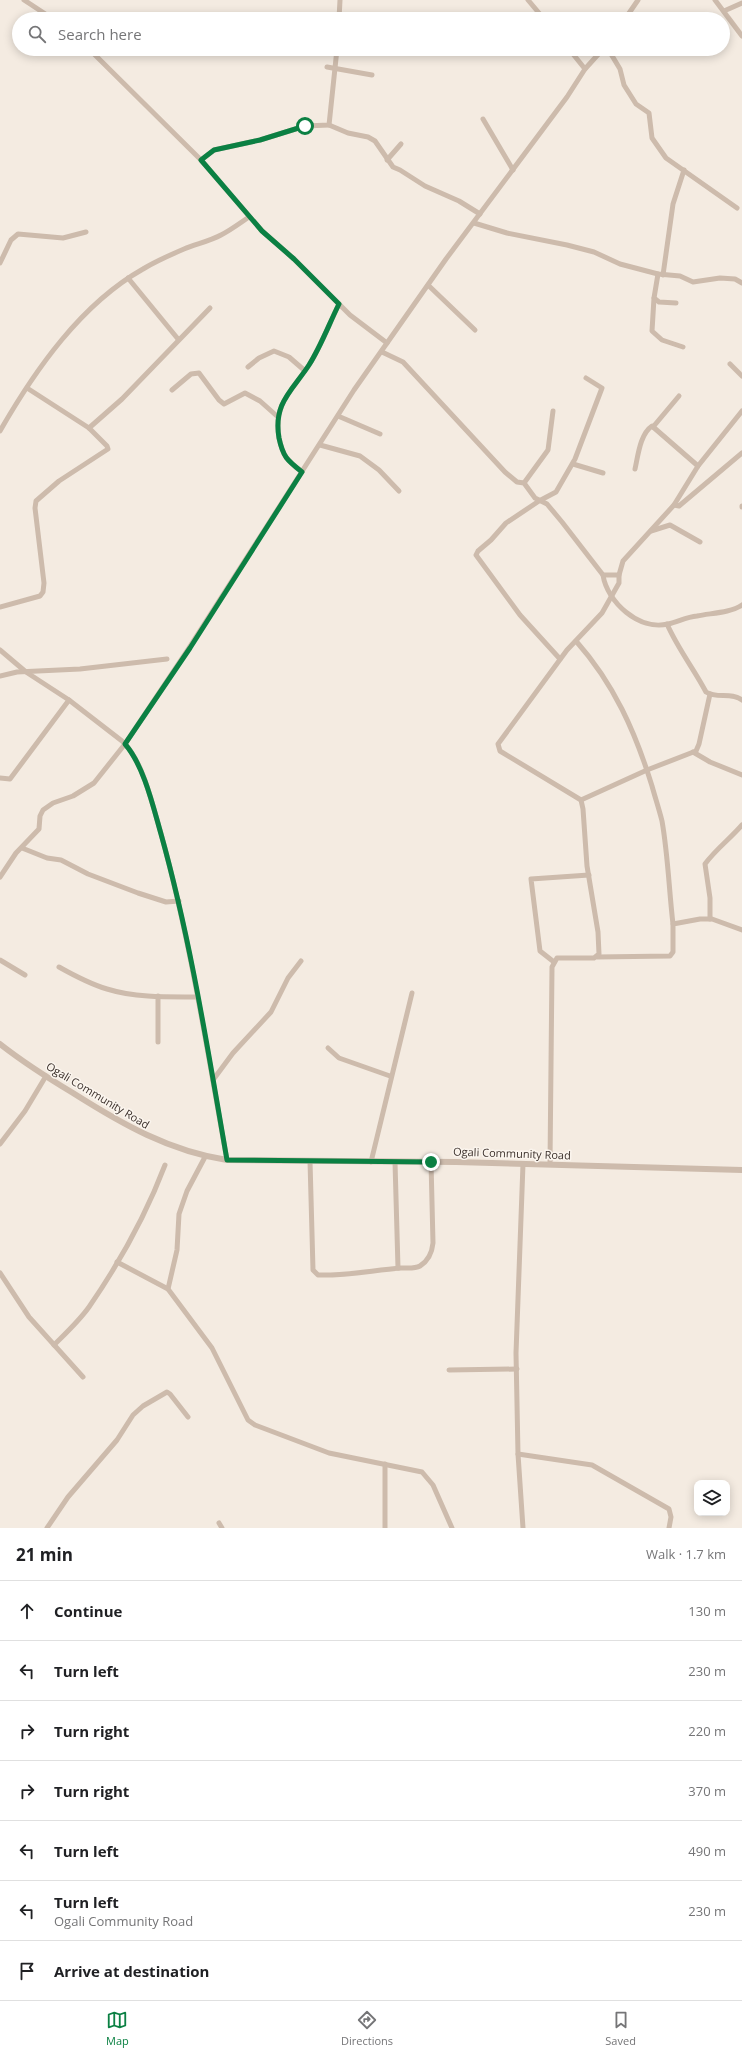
<!DOCTYPE html>
<html lang="en">
<head>
<meta charset="utf-8">
<style>
	:root { --surface:#fff; --page:#f6f6f6; --text:#202124; --muted:#757577; --line:#e0e0e0; --accent:#0b8043 }
	body { margin:0; font-family:"Open Sans",sans-serif; background:var(--page); color:var(--text) }
	.controls { position:absolute; right:12px; bottom:12px; display:grid; overflow:hidden; border-radius:8px; box-shadow:0 2px 10px #0003 }
	.controls button { width:36px; height:36px; display:grid; place-items:center; padding:0; border:0; border-bottom:1px solid var(--line); background:var(--surface); color:var(--text); font:20px sans-serif }
	.stop { position:absolute; width:12px; height:12px; margin:-9px; border:3px solid #0b8043; border-radius:50%; background:#fff }
	.stop.end { background:#0b8043; border-color:#fff; box-shadow:0 1px 4px #0008 }
	.list { margin:0; padding:0; list-style:none }
	h2 { display:flex; justify-content:space-between; align-items:center; height:52px; margin:0; padding:0 16px; font-size:17px }
	h2 small { font-size:13px; font-weight:400; color:var(--muted) }
	.list li { display:grid; grid-template-columns:26px 1fr auto; gap:12px; align-items:center; box-sizing:border-box; height:60px; padding:0 16px; border-top:1px solid var(--line) }
	.list b { display:block; font-size:15px; white-space:nowrap }
	.list p { margin:0; font-size:13px; white-space:nowrap; color:var(--muted) }
	.list em { font-size:13px; font-style:normal; color:var(--muted) }
	.icon { flex:none; width:22px; height:22px; fill:none; stroke:currentColor; stroke-width:2; stroke-linecap:round; stroke-linejoin:round }
	.map { position:relative; flex:none; width:742px; height:1528px; overflow:hidden }
	.search { position:absolute; background:var(--surface); box-shadow:0 2px 10px #0003; left:12px; right:12px; top:12px; height:44px; display:flex; align-items:center; gap:10px; box-sizing:border-box; padding:0 14px; border-radius:22px; color:var(--muted); font-size:15px }
	.sheet { height:472px; background:var(--surface) }
	nav { display:flex; justify-content:space-around; align-items:center; box-sizing:border-box; height:56px; border-top:1px solid var(--line); background:var(--surface); font-size:11px; color:var(--muted) }
	nav a { display:grid; justify-items:center; gap:2px }
	nav .on { color:var(--accent) }
	.map>svg:first-child { display:block }
	.lines { fill:none; stroke-linecap:round; stroke-linejoin:round }
	.minor { stroke:#cdbbac; stroke-width:5 }
	.tertiary { stroke:#cdbbac; stroke-width:6 }
	.route { stroke:#0b8043; stroke-width:5 }
	.labels { text-anchor:middle; dominant-baseline:central; stroke-width:3; stroke-linejoin:round; paint-order:stroke }
	.street-label { font-size:11px; fill:#3b302b; stroke:#fbf5ee }
</style>
</head>
<body>
<div class="map">
<svg width="742" height="1528" viewBox="0 0 742 1528">
	<rect width="100%" height="100%" fill="#f4ebe1"/>
	<g class="lines">
		<g class="minor">
			<path d="M 24,0 L 53,19"/>
			<path d="M 528,0 L 544,19"/>
			<path d="M 715,0 L 742,36"/>
			<path d="M 724,11 L 742,3"/>
			<path d="M 339,17 L 365,19"/>
			<path d="M 339,19 L 340,0"/>
			<path d="M 625,19 L 638,0"/>
			<path d="M 89,49 L 201,160 L 262,231 L 294,259 L 350,315 L 387,343"/>
			<path d="M 569,49 L 585,69"/>
			<path d="M 608,49 L 620,69 L 624,85 L 636,104 L 649,113 L 652,138 L 666,158 L 737,208"/>
			<path d="M 327,67 L 372,75"/>
			<path d="M 483,119 L 513,170"/>
			<path d="M 329,125 L 348,133 L 368,137 L 375,141 L 393,167 L 400,170 L 425,186 L 459,201 L 480,214"/>
			<path d="M 201,160 L 214,150 L 260,140 L 305,126 L 329,125 L 337,49"/>
			<path d="M 387,160 L 401,144"/>
			<path d="M 474,223 L 507,233 L 567,245 L 594,252 L 620,264 L 658,274 L 680,276 L 693,282 L 720,278 L 735,279 L 742,283"/>
			<path d="M 0,263 L 11,240 L 18,234 L 63,238 L 86,232"/>
			<path d="M 658,274 L 654,298 L 659,302 L 676,303"/>
			<path d="M 663,275 L 673,204 L 684,170"/>
			<path d="M 128,278 L 178,339"/>
			<path d="M 428,285 L 475,330"/>
			<path d="M 654,298 L 652,331 L 662,340 L 683,347"/>
			<path d="M 382,352 L 403,362 L 505,472 L 517,482 L 524,483 L 535,498 L 547,504 L 562,522 L 603,575 L 619,575"/>
			<path d="M 730,364 L 742,376"/>
			<path d="M 248,367 L 259,358 L 274,351 L 289,357 L 304,370"/>
			<path d="M 172,390 L 191,374 L 199,373 L 219,400 L 224,404 L 245,393 L 260,401 L 278,417"/>
			<path d="M 338,416 L 380,434"/>
			<path d="M 653,427 L 679,396"/>
			<path d="M 89,428 L 122,399 L 210,308"/>
			<path d="M 0,431 C 35,370 81,304 143,269 C 156,261 170,255 184,249 C 196,244 210,241 221,235 C 231,230 240,223 249,217"/>
			<path d="M 320,445 L 360,456 L 379,470 L 399,491"/>
			<path d="M 573,464 L 603,473"/>
			<path d="M 635,469 C 638,456 640,434 652,426 L 698,466"/>
			<path d="M 302,472 C 287,460 283,457 279,438 C 273,403 292,391 309,365 C 321,346 329,324 339,304"/>
			<path d="M 524,483 L 548,450 L 553,411"/>
			<path d="M 674,505 L 679,506 L 742,453"/>
			<path d="M 742,507 L 742,506"/>
			<path d="M 651,531 L 670,525 L 700,542"/>
			<path d="M 603,575 C 607,602 639,631 668,624 C 678,622 686,617 697,616 C 711,613 730,613 742,605"/>
			<path d="M 0,607 L 40,596 L 43,592 L 44,583 L 35,508 L 36,501 L 59,481 L 108,449 L 107,446 L 89,428 L 27,388"/>
			<path d="M 667,624 C 678,649 694,669 706,692 C 717,699 731,692 742,700"/>
			<path d="M 576,641 C 614,684 635,731 652,786 C 655,797 659,809 662,821 C 668,855 669,890 673,924"/>
			<path d="M 0,650 L 26,672 L 69,700 L 122,741 C 143,760 152,804 160,830 C 190,938 207,1050 227,1160"/>
			<path d="M 560,659 L 520,615 L 476,555 L 478,551 L 491,540 L 506,523 L 539,501 L 556,492 L 575,459 L 602,388 L 586,378"/>
			<path d="M 0,676 L 17,672 L 80,669 L 167,659"/>
			<path d="M 693,752 L 710,762 L 742,775"/>
			<path d="M 0,778 L 10,779 L 69,700"/>
			<path d="M 581,800 L 647,770 L 696,751 L 699,744 L 710,694"/>
			<path d="M 22,848 L 47,858 L 61,860 L 88,874 L 138,893 L 166,902 L 179,901"/>
			<path d="M 0,877 L 16,853 L 39,829 L 40,816 L 43,810 L 53,803 L 73,796 L 94,783 L 125,744 L 189,648 L 354,390 L 446,259 L 567,97 L 585,69 L 603,49"/>
			<path d="M 710,919 L 710,898 L 705,864 C 716,849 730,839 742,825"/>
			<path d="M 597,957 L 670,956 L 673,952 L 673,924 L 700,919 L 712,919 L 742,930"/>
			<path d="M 0,960 L 25,975"/>
			<path d="M 554,962 L 540,951 L 531,879 L 589,875"/>
			<path d="M 59,967 C 75,976 90,984 107,989 C 136,998 168,997 197,997"/>
			<path d="M 158,1042 L 158,996"/>
			<path d="M 328,1048 L 339,1058 L 390,1076"/>
			<path d="M 213,1080 L 233,1053 L 271,1012 L 288,978 L 301,961"/>
			<path d="M 0,1144 L 25,1111 L 46,1076"/>
			<path d="M 205,1157 L 187,1191 L 179,1214 L 177,1250 L 168,1289 L 212,1348 L 248,1420 L 255,1425 L 329,1453 L 422,1472 L 433,1485 L 452,1528"/>
			<path d="M 310,1161 L 313,1270 L 318,1275 C 346,1276 374,1270 401,1268 C 407,1268 415,1269 420,1266 C 428,1261 432,1253 433,1243 L 431,1162"/>
			<path d="M 371,1162 L 412,993"/>
			<path d="M 395,1162 L 398,1268"/>
			<path d="M 523,1164 L 516,1353 L 518,1454 L 523,1528"/>
			<path d="M 550,1164 L 552,967 L 557,958 L 594,958 L 599,954 L 598,932 L 587,866 L 583,809 L 581,800 L 500,751 L 498,744 L 567,650 L 602,613 L 619,583 L 619,575 L 623,561 L 674,505 L 698,466 L 742,411"/>
			<path d="M 117,1262 L 168,1289"/>
			<path d="M 0,1273 L 29,1317 L 83,1377"/>
			<path d="M 54,1345 C 66,1333 79,1321 89,1307 C 120,1262 146,1215 165,1165"/>
			<path d="M 449,1370 L 517,1369"/>
			<path d="M 518,1454 L 592,1465 L 669,1509 L 671,1517 L 669,1528"/>
			<path d="M 385,1464 L 385,1528"/>
			<path d="M 219,1523 L 222,1528"/>
			<path d="M 47,1528 L 68,1497 L 117,1440 L 133,1415 L 143,1406 L 167,1392 L 170,1394 L 188,1417"/>
		</g>
		<path class="tertiary" d="M 0,1044 C 23,1062 48,1078 73,1093 C 122,1124 169,1151 227,1160 L 456,1162 L 742,1170"/>
	</g>
	<g class="lines">
		<path class="route" d="M 305,126 L 260,140 L 214,150 L 201,160 L 262,231 L 294,259 L 339,304 C 329,324 321,346 309,365 C 292,391 273,403 279,438 C 283,457 287,460 302,472 L 190,648 L 125,744 C 144,766 153,806 161,834 C 191,941 208,1051 227,1160 L 431,1162"/>
	</g>
	<g class="labels">
		<g class="street-label">
			<text transform="translate(98 1095) rotate(31)">Ogali Community Road</text>
			<text transform="translate(512 1153) rotate(2)">Ogali Community Road</text>
		</g>
	</g>
</svg>
<div class="controls">
<button><svg class="icon" aria-label="layers" viewBox="0 0 24 24"><path d="M12 4l9 5-9 5-9-5zM3 14l9 5 9-5"/></svg></button>
</div>
<div class="stop" style="left:305px;top:126px"></div>
<div class="stop end" style="left:431px;top:1162px"></div>
<div class="search"><svg class="icon" aria-label="search" viewBox="0 0 24 24"><circle cx="10" cy="10" r="6"/><path d="M15 15l6 6"/></svg>Search here</div>
</div>
<section class="sheet">
<h2>21 min<small>Walk · 1.7 km</small></h2>
<ul class="list">
<li><svg class="icon" aria-label="ahead" viewBox="0 0 24 24"><path d="M12 20V5M6 11l6-6 6 6"/></svg><div><b>Continue</b></div><em>130 m</em></li>
<li><svg class="icon" aria-label="left" viewBox="0 0 24 24"><path d="M17 20v-9H6M10 6l-5 5 5 5"/></svg><div><b>Turn left</b></div><em>230 m</em></li>
<li><svg class="icon" aria-label="right" viewBox="0 0 24 24"><path d="M7 20v-9h11M14 6l5 5-5 5"/></svg><div><b>Turn right</b></div><em>220 m</em></li>
<li><svg class="icon" aria-label="right" viewBox="0 0 24 24"><path d="M7 20v-9h11M14 6l5 5-5 5"/></svg><div><b>Turn right</b></div><em>370 m</em></li>
<li><svg class="icon" aria-label="left" viewBox="0 0 24 24"><path d="M17 20v-9H6M10 6l-5 5 5 5"/></svg><div><b>Turn left</b></div><em>490 m</em></li>
<li><svg class="icon" aria-label="left" viewBox="0 0 24 24"><path d="M17 20v-9H6M10 6l-5 5 5 5"/></svg><div><b>Turn left</b><p>Ogali Community Road</p></div><em>230 m</em></li>
<li><svg class="icon" aria-label="arrive" viewBox="0 0 24 24"><path d="M6 21V4h12l-3 4 3 4H6"/></svg><div><b>Arrive at destination</b></div></li>
</ul>
</section>
<nav>
<a class="on"><svg class="icon" aria-label="map" viewBox="0 0 24 24"><path d="M3 6l6-2 6 2 6-2v14l-6 2-6-2-6 2zM9 4v14M15 6v14"/></svg>Map</a>
<a><svg class="icon" aria-label="directions" viewBox="0 0 24 24"><path d="M12 3l9 9-9 9-9-9zM9 14v-3h6M13 9l2 2-2 2"/></svg>Directions</a>
<a><svg class="icon" aria-label="saved" viewBox="0 0 24 24"><path d="M7 4h10v16l-5-4-5 4z"/></svg>Saved</a>
</nav>
</body>
</html>
